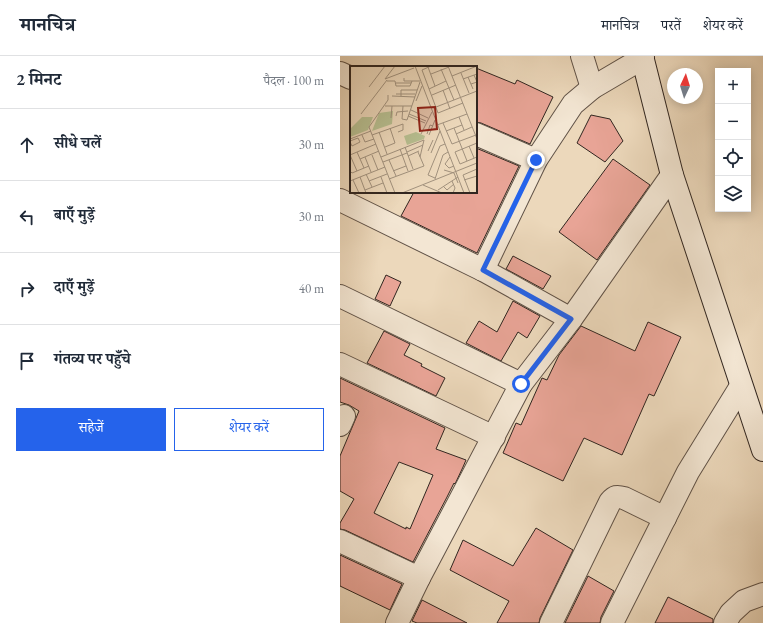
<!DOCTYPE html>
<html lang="hi">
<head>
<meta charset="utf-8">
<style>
	:root { --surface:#fff; --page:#f2f2f3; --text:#1f2937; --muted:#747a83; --line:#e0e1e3; --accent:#2563eb }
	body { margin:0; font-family:"EB Garamond","Noto Serif Devanagari",serif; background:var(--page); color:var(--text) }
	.controls { position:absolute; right:12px; top:12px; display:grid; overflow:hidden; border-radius:0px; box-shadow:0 2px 10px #0003 }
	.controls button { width:36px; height:36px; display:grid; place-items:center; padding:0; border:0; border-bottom:1px solid var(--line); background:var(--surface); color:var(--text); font:20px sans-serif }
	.compass { position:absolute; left:327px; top:12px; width:36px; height:36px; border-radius:50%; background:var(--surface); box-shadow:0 2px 10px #0003; rotate:4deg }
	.stop { position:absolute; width:12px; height:12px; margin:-9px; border:3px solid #2563eb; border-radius:50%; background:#fff }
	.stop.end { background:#2563eb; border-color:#fff; box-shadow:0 1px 4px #0008 }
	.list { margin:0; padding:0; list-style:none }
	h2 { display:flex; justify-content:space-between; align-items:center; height:52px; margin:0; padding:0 16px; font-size:17px }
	h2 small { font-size:13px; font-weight:400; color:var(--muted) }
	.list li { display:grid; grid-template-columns:26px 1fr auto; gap:12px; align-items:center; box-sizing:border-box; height:72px; padding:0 16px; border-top:1px solid var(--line) }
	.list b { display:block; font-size:15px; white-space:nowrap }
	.list em { font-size:13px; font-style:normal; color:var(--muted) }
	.actions { display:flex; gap:8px; padding:12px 16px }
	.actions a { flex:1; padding:9px 0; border:1px solid var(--accent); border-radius:0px; text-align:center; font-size:14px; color:var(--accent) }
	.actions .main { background:var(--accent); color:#fff }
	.icon { flex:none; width:22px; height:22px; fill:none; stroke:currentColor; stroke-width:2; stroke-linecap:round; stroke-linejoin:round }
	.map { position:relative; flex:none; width:423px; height:567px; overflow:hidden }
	header { display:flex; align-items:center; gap:24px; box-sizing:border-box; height:56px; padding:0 20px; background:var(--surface); border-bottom:1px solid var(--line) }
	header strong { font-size:19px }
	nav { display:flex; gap:22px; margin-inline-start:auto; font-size:14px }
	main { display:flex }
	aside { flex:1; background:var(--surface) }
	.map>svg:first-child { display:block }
	.building { fill:#e8a496; stroke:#312620; fill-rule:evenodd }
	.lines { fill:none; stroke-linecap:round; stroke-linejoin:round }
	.street-casing { stroke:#605247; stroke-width:24 }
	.secondary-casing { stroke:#312620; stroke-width:24 }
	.street { stroke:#f3e6d3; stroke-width:22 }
	.secondary { stroke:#f3e6d3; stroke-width:22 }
	.route { stroke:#2563eb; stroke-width:5 }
	.inset-road { fill:none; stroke:#a1917d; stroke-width:1 }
	.view { fill:#8f2418; fill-opacity:0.15; stroke:#8f2418; stroke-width:2 }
	.inset-edge { fill:none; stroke:#312620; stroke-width:2 }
</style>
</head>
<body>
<header>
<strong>मानचित्र</strong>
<nav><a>मानचित्र</a><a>परतें</a><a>शेयर करें</a></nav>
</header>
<main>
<aside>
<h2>2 मिनट<small>पैदल · 100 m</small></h2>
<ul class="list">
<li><svg class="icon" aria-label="ahead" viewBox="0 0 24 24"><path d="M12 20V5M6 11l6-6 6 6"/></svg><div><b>सीधे चलें</b></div><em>30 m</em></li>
<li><svg class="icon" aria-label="left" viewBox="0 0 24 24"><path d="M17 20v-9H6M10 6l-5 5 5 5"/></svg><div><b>बाएँ मुड़ें</b></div><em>30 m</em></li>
<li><svg class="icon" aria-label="right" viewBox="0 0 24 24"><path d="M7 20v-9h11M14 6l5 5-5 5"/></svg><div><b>दाएँ मुड़ें</b></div><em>40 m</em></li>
<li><svg class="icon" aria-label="arrive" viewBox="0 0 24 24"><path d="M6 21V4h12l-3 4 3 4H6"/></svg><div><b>गंतव्य पर पहुँचे</b></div></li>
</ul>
<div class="actions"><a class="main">सहेजें</a><a>शेयर करें</a></div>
</aside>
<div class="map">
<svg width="423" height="567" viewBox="0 0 423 567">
	<rect width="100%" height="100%" fill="#ecd8bb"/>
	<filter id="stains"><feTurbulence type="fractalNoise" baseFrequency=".005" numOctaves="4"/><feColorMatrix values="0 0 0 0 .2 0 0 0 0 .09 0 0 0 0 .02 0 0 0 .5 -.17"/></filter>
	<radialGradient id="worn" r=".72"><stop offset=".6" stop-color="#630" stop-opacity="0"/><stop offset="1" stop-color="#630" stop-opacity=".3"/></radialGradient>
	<g class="building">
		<path d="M 136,12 L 175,28 L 177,24 L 213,41 L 190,88 L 141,67 L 136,66 Z"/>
		<path d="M 251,59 L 270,63 L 283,85 L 265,106 L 237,87 Z"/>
		<path d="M 136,92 L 179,110 L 137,197 L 61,160 L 74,136 L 136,136 Z"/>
		<path d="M 273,103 L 310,129 L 257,204 L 219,176 Z"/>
		<path d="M 173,200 L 211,220 L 203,233 L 166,213 Z"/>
		<path d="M 46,219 L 61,226 L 50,250 L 35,243 Z"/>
		<path d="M 173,245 L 200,260 L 187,282 L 178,276 L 161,305 L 126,287 L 139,265 L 157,276 Z"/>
		<path d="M 308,266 L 341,281 L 314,340 L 309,338 L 282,399 L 244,382 L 238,394 L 223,425 L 163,397 L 176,367 L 181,369 L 202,322 L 207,324 L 219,299 L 241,270 L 295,295 Z"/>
		<path d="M 44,275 L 70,288 L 64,299 L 82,308 L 81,310 L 105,322 L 96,340 L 27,307 Z"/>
		<path d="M 0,322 L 105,372 L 96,393 L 126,404 L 123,411 L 115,428 L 114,427 L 107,441 L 73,506 L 5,474 L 0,473 L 0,467 L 14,443 L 0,435 L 0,400 L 19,355 L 9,349 L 0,346 ZM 59,406 L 93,419 L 70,473 L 66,471 L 66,473 L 34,457 Z"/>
		<path d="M 196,472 L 233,494 L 200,562 L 199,567 L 157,567 L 169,545 L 110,514 L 123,484 L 173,510 Z"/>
		<path d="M 0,499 L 62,528 L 50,554 L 0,530 Z"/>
		<path d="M 248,520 L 274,535 L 261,561 L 260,567 L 225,567 Z"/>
		<path d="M 328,541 L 373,563 L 373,567 L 315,567 Z"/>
		<path d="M 82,544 L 127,567 L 77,567 L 72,565 Z"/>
	</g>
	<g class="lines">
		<defs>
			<g id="street">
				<path d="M 242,0 L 252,32"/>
				<path d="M 0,17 L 11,22"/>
				<path d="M 136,78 L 196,104"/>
				<path d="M 0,144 L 143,214 L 231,263"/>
				<path d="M 143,214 L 196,104 L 233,48 L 252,32 L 303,2"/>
				<path d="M 0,240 L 181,328"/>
				<path d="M 0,308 L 154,381"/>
				<path d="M 0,369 L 4,360"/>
				<path d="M 0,485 L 79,522"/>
				<path d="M 57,567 L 79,522 L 181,328 L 231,263 L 332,119"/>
				<path d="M 211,567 L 270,446 C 275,440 277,440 284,442 L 325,462"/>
				<path d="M 272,567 L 348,416 L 401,330"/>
				<path d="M 385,567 L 391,557 L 404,545 L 423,538"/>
			</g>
			<path id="secondary" d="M 302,0 L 332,119 L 423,394"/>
		</defs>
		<use href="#street" class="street-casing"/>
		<use href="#secondary" class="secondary-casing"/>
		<use href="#street" class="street"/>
		<use href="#secondary" class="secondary"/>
	</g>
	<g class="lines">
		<path class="route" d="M 181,328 L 231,263 L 143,214 L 196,104"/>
	</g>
	<g transform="translate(10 10)">
		<rect width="127" height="127" fill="#ecd8bb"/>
		<path d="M 43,45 L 42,58 L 22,65 L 29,47 ZM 12,51 L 23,51 L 18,64 L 0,71 L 0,63 ZM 66,66 L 75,70 L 74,73 L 57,79 L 54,70 Z" fill="#b7bf91"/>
		<path class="inset-road" d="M 65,0 L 114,127M 81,0 L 72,4 L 88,47 L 113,37M 98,0 L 127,73M 78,1 L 85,20M 91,3 L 104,34M 111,7 L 119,27M 81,8 L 99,1M 102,10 L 127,0M 118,11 L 123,23M 54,12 L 54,15 L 70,15M 35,13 L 64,2M 35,13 L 45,0M 113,13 L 127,8M 37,15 L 45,15 L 46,20 L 60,20 L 62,15M 46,17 L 61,17M 121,18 L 127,16 L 124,9M 19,21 L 35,0M 79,23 L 96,15M 93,24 L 100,43M 46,28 L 65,28M 38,29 L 38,34 L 19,61 L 45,127M 82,29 L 106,19M 42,30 L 65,31M 51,30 L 51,24 L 67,24M 66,35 L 72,20M 35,40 L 62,40M 53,40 L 52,53 L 57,54 L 70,16M 86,41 L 127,25M 61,44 L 78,52M 11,48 L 37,14M 59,48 L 76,55M 46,50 L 47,46 L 58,45M 58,50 L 75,57M 109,51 L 114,64M 41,52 L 42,40M 93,57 L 102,78 L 126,69M 87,59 L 117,48M 104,62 L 117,95M 96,65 L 112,59M 29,66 L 37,88M 71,68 L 82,46M 77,68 L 80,59 L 83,60M 106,68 L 122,61M 12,69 L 15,76 L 24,73M 22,69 L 53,58 L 53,64 L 48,66M 79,69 L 85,54M 0,73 L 21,65M 0,75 L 8,72 L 10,76 L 2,80 L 0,76M 127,77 L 105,86 L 110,98 L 127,91M 119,80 L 124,92M 35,81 L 45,77 L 40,62M 55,81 L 63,103M 50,83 L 58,105M 78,85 L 83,74M 7,86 L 14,102M 57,86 L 73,79M 81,87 L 90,65M 0,89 L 26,78M 0,89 L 7,105M 22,89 L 28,104M 58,90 L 69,85M 15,91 L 21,106M 31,91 L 74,74 L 70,91M 100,91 L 95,98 L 99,102 L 104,100M 10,93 L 29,85M 39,94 L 46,110M 33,96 L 57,87M 94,104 L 104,107 L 108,117M 0,105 L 2,107 L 19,100M 43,105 L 56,100M 16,108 L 22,121M 10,111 L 16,127M 31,111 L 37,127M 85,112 L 78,109 L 90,80 L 95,78M 39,113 L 74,100 L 68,86M 85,113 L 93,89 L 98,86M 3,114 L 9,127M 114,114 L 127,110M 0,115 L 35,101M 19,115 L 37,108M 102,115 L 105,122 L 103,127M 73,119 L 92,127M 93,120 L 97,124 L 104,118M 15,124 L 33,117M 88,124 L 108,111M 52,127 L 127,97M 120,127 L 113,109 L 127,103"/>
		<path class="view" d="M 85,41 L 87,63 L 70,65 L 68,42 Z"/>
		<rect width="127" height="127" class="inset-edge"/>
	</g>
	<rect width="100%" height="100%" filter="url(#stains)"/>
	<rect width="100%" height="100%" fill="url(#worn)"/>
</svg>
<div class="controls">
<button>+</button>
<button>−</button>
<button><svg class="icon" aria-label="locate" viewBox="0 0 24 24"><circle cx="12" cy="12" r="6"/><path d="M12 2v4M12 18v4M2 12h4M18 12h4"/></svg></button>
<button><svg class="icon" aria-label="layers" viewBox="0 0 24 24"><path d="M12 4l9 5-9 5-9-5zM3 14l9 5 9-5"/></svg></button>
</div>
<svg class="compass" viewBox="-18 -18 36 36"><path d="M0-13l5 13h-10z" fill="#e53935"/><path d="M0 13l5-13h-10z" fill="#747a83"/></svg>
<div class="stop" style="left:181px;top:328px"></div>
<div class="stop end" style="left:196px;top:104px"></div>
</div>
</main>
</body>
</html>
